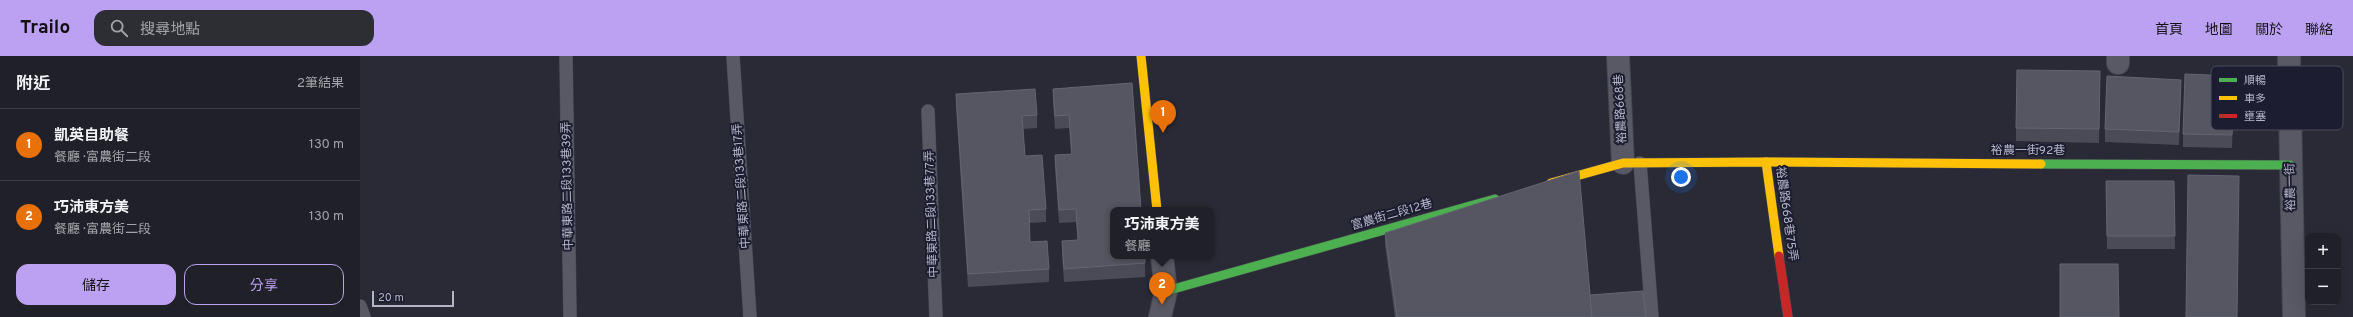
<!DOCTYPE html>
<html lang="zh-TW">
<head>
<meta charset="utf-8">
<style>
	:root { --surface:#202028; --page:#2d2d34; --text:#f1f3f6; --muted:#a2a3a8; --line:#3d3e45; --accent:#bca0f2 }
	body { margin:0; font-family:Overpass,"Noto Sans TC",sans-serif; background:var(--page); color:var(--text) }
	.controls { position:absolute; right:12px; bottom:12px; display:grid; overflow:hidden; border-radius:8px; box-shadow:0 4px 16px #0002 }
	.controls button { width:36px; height:36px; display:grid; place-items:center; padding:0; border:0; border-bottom:1px solid var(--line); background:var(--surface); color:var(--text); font:20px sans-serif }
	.scale { position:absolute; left:12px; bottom:10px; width:82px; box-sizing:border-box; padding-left:4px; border:2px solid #b4b4c7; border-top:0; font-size:11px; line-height:14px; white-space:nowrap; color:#b4b4c7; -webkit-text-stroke:3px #1d1d31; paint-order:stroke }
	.you { position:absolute; left:1321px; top:121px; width:14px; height:14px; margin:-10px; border:3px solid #fff; border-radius:50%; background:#1a73e8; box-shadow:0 0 0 6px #1a73e833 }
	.badge { display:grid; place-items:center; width:26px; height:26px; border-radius:50%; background:var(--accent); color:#fff; font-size:13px; font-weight:700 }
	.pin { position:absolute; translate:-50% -33px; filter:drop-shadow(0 1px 2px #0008) }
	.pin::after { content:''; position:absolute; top:21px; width:14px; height:12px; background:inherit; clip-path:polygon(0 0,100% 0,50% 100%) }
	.popup { position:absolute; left:750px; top:151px; width:104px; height:52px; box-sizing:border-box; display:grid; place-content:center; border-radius:8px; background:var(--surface); filter:drop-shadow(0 1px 3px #0005); font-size:13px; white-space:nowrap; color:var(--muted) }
	.popup b { font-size:15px; color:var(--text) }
	.popup::after { content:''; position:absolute; left:50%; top:100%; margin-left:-8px; border:8px solid transparent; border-top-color:var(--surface) }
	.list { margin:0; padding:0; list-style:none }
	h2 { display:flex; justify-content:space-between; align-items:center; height:52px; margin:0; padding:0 16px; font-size:17px }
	h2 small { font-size:13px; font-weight:400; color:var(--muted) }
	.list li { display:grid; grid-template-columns:26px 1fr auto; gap:12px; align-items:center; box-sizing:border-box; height:72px; padding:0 16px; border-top:1px solid var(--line) }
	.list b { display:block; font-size:15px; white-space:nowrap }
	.list p { margin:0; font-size:13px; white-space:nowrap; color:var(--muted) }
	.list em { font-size:13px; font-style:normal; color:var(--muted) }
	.actions { display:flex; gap:8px; padding:12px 16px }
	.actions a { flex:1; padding:9px 0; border:1px solid var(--accent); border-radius:12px; text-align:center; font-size:14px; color:var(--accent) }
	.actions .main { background:var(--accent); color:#111 }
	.icon { flex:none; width:22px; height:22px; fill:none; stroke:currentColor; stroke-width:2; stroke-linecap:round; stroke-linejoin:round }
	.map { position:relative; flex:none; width:1993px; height:261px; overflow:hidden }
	header { display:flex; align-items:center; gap:24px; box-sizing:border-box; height:56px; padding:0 20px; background:var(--accent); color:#111 }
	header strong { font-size:19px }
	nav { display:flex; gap:22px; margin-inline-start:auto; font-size:14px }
	.search { width:280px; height:36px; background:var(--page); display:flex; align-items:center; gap:10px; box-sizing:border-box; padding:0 14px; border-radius:12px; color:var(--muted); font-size:15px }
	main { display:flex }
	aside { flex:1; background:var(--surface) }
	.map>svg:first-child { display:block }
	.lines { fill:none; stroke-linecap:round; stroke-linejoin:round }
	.lane-casing { stroke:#464650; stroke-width:14 }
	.street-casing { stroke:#464650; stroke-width:24 }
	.fast-casing { stroke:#464650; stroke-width:10 }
	.slow-casing { stroke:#464650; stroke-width:10 }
	.jam-casing { stroke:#464650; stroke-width:10 }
	.lane { stroke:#595965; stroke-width:13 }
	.street { stroke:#595965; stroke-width:22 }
	.fast { stroke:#4caf50; stroke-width:9 }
	.slow { stroke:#ffc107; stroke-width:9 }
	.jam { stroke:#c62828; stroke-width:9 }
	.wall { fill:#4a4b56 }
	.shaded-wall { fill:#383944 }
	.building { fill:#555662; stroke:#646572 }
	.labels { text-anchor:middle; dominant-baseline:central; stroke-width:4; stroke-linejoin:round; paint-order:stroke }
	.street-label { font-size:12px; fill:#b4b4c7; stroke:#1d1d31 }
	.key { fill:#1d1d31; stroke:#4a4a5e; stroke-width:1 }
	.key-label { font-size:11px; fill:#b4b4c7 }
</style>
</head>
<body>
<header>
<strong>Trailo</strong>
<div class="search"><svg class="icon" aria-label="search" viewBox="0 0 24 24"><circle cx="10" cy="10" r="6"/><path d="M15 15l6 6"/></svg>搜尋地點</div>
<nav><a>首頁</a><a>地圖</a><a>關於</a><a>聯絡</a></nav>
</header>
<main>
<aside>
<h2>附近<small>2筆結果</small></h2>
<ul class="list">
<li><span class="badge" style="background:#e8710a">1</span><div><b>凱英自助餐</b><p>餐廳 · 富農街二段</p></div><em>130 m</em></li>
<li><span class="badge" style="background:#e8710a">2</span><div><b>巧沛東方美</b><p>餐廳 · 富農街二段</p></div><em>130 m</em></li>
</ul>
<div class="actions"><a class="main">儲存</a><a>分享</a></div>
</aside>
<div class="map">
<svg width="1993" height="261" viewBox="0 0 1993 261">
	<rect width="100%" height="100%" fill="#2a2a36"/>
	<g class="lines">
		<defs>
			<g id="lane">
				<path d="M 206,0 L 210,261"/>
				<path d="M 373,0 L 390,261"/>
				<path d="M 568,55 L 576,261"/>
				<path d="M 1280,107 L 1292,261"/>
				<path d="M 0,250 L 4,261"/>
			</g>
			<g id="street">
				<path d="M 1258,0 L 1263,107"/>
				<path d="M 1929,0 L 1934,261"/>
				<path d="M 1758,7 L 1758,0"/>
				<path d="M 800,261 L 806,235 L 802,200"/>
			</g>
			<g id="fast">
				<path d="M 1681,108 L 1930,109"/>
				<path d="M 806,235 L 1135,143"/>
			</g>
			<g id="slow">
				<path d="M 781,0 L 797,154"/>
				<path d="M 1406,106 L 1681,108"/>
				<path d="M 1191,127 L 1263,107 L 1406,106 L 1419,200"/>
			</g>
			<path id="jam" d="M 1419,200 L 1428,261"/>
		</defs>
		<use href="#lane" class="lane-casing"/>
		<use href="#street" class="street-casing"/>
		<use href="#fast" class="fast-casing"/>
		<use href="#slow" class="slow-casing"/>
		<use href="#jam" class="jam-casing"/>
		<use href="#lane" class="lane"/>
		<use href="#street" class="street"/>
		<use href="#fast" class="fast"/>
		<use href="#slow" class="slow"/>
		<use href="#jam" class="jam"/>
	</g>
	<g class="wall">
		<path d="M 1740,15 L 1739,87 L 1656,85 L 1656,72 Z"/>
		<path d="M 772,27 L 785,207 L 785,221 L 704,226 L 702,198 L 702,185 L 718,184 L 716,166 L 699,167 L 695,112 L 695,99 L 711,99 L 709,72 L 695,73 L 693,46 L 693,33 Z"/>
		<path d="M 1874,33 L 1872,92 L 1823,91 L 1823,78 Z"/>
		<path d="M 1821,37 L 1819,89 L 1745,86 L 1745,73 Z"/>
		<path d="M 596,38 L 677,59 L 677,72 L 663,73 L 665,100 L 686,153 L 686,166 L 669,167 L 670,186 L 689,213 L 689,226 L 608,231 L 596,51 Z"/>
		<path d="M 1746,125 L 1814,125 L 1815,193 L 1747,193 Z"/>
		<path d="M 1025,177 L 1230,239 L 1286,261 L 1035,261 L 1025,189 Z"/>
	</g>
	<g class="shaded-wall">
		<path d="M 1874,20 L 1874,33 L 1872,92 L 1872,79 Z"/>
		<path d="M 1821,24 L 1821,37 L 1819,89 L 1819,76 Z"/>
	</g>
	<g class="building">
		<path d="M 1657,14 L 1740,15 L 1739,73 L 1656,72 Z"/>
		<path d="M 1825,18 L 1874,20 L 1872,79 L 1823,78 Z"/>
		<path d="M 1747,20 L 1821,24 L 1819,76 L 1745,73 Z"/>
		<path d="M 772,27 L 781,154 L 753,154 L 753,200 L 785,200 L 785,207 L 704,213 L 702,185 L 718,184 L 716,153 L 699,154 L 695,99 L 712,98 L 709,59 L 695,60 L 693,33 Z"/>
		<path d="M 675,33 L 677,59 L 662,60 L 665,100 L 682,99 L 686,153 L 669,154 L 670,186 L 687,185 L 689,213 L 608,218 L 596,38 Z"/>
		<path d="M 1219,115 L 1232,261 L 1037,261 L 1025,177 Z"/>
		<path d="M 1828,119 L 1879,120 L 1877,261 L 1826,261 Z"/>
		<path d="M 1746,125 L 1814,125 L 1815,180 L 1747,180 Z"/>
		<path d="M 1700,208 L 1758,208 L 1759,261 L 1700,261 Z"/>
		<path d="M 1283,235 L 1286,261 L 1232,261 L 1230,239 Z"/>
	</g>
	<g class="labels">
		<g class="street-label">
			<text transform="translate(1261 53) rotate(-93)">裕農路668巷</text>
			<text x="1668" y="95">裕農一街92巷</text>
			<text transform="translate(208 130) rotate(-91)">中華東路二段133巷39弄</text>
			<text transform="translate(382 130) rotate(-94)">中華東路二段133巷17弄</text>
			<text transform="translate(1931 131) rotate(-91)">裕農一街</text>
			<text transform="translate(572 158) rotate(-92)">中華東路二段133巷77弄</text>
			<text transform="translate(1426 158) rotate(82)">裕農路668巷75弄</text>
			<text transform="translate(1032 159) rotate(-16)">富農街二段12巷</text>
		</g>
	</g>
	<rect x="1851" y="10" width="132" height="64" rx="6" class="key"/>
	<rect x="1859" y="22" width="18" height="4" fill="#4caf50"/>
	<rect x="1859" y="40" width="18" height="4" fill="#ffc107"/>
	<rect x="1859" y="58" width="18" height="4" fill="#c62828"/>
	<g class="key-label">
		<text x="1884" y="28">順暢</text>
		<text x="1884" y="46">車多</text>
		<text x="1884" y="64">壅塞</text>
	</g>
</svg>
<div class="controls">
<button>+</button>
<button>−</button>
</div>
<div class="scale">20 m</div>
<div class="you"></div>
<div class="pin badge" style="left:803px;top:77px;background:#e8710a">1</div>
<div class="pin badge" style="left:802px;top:249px;background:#e8710a">2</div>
<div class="popup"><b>巧沛東方美</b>餐廳</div>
</div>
</main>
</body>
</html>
